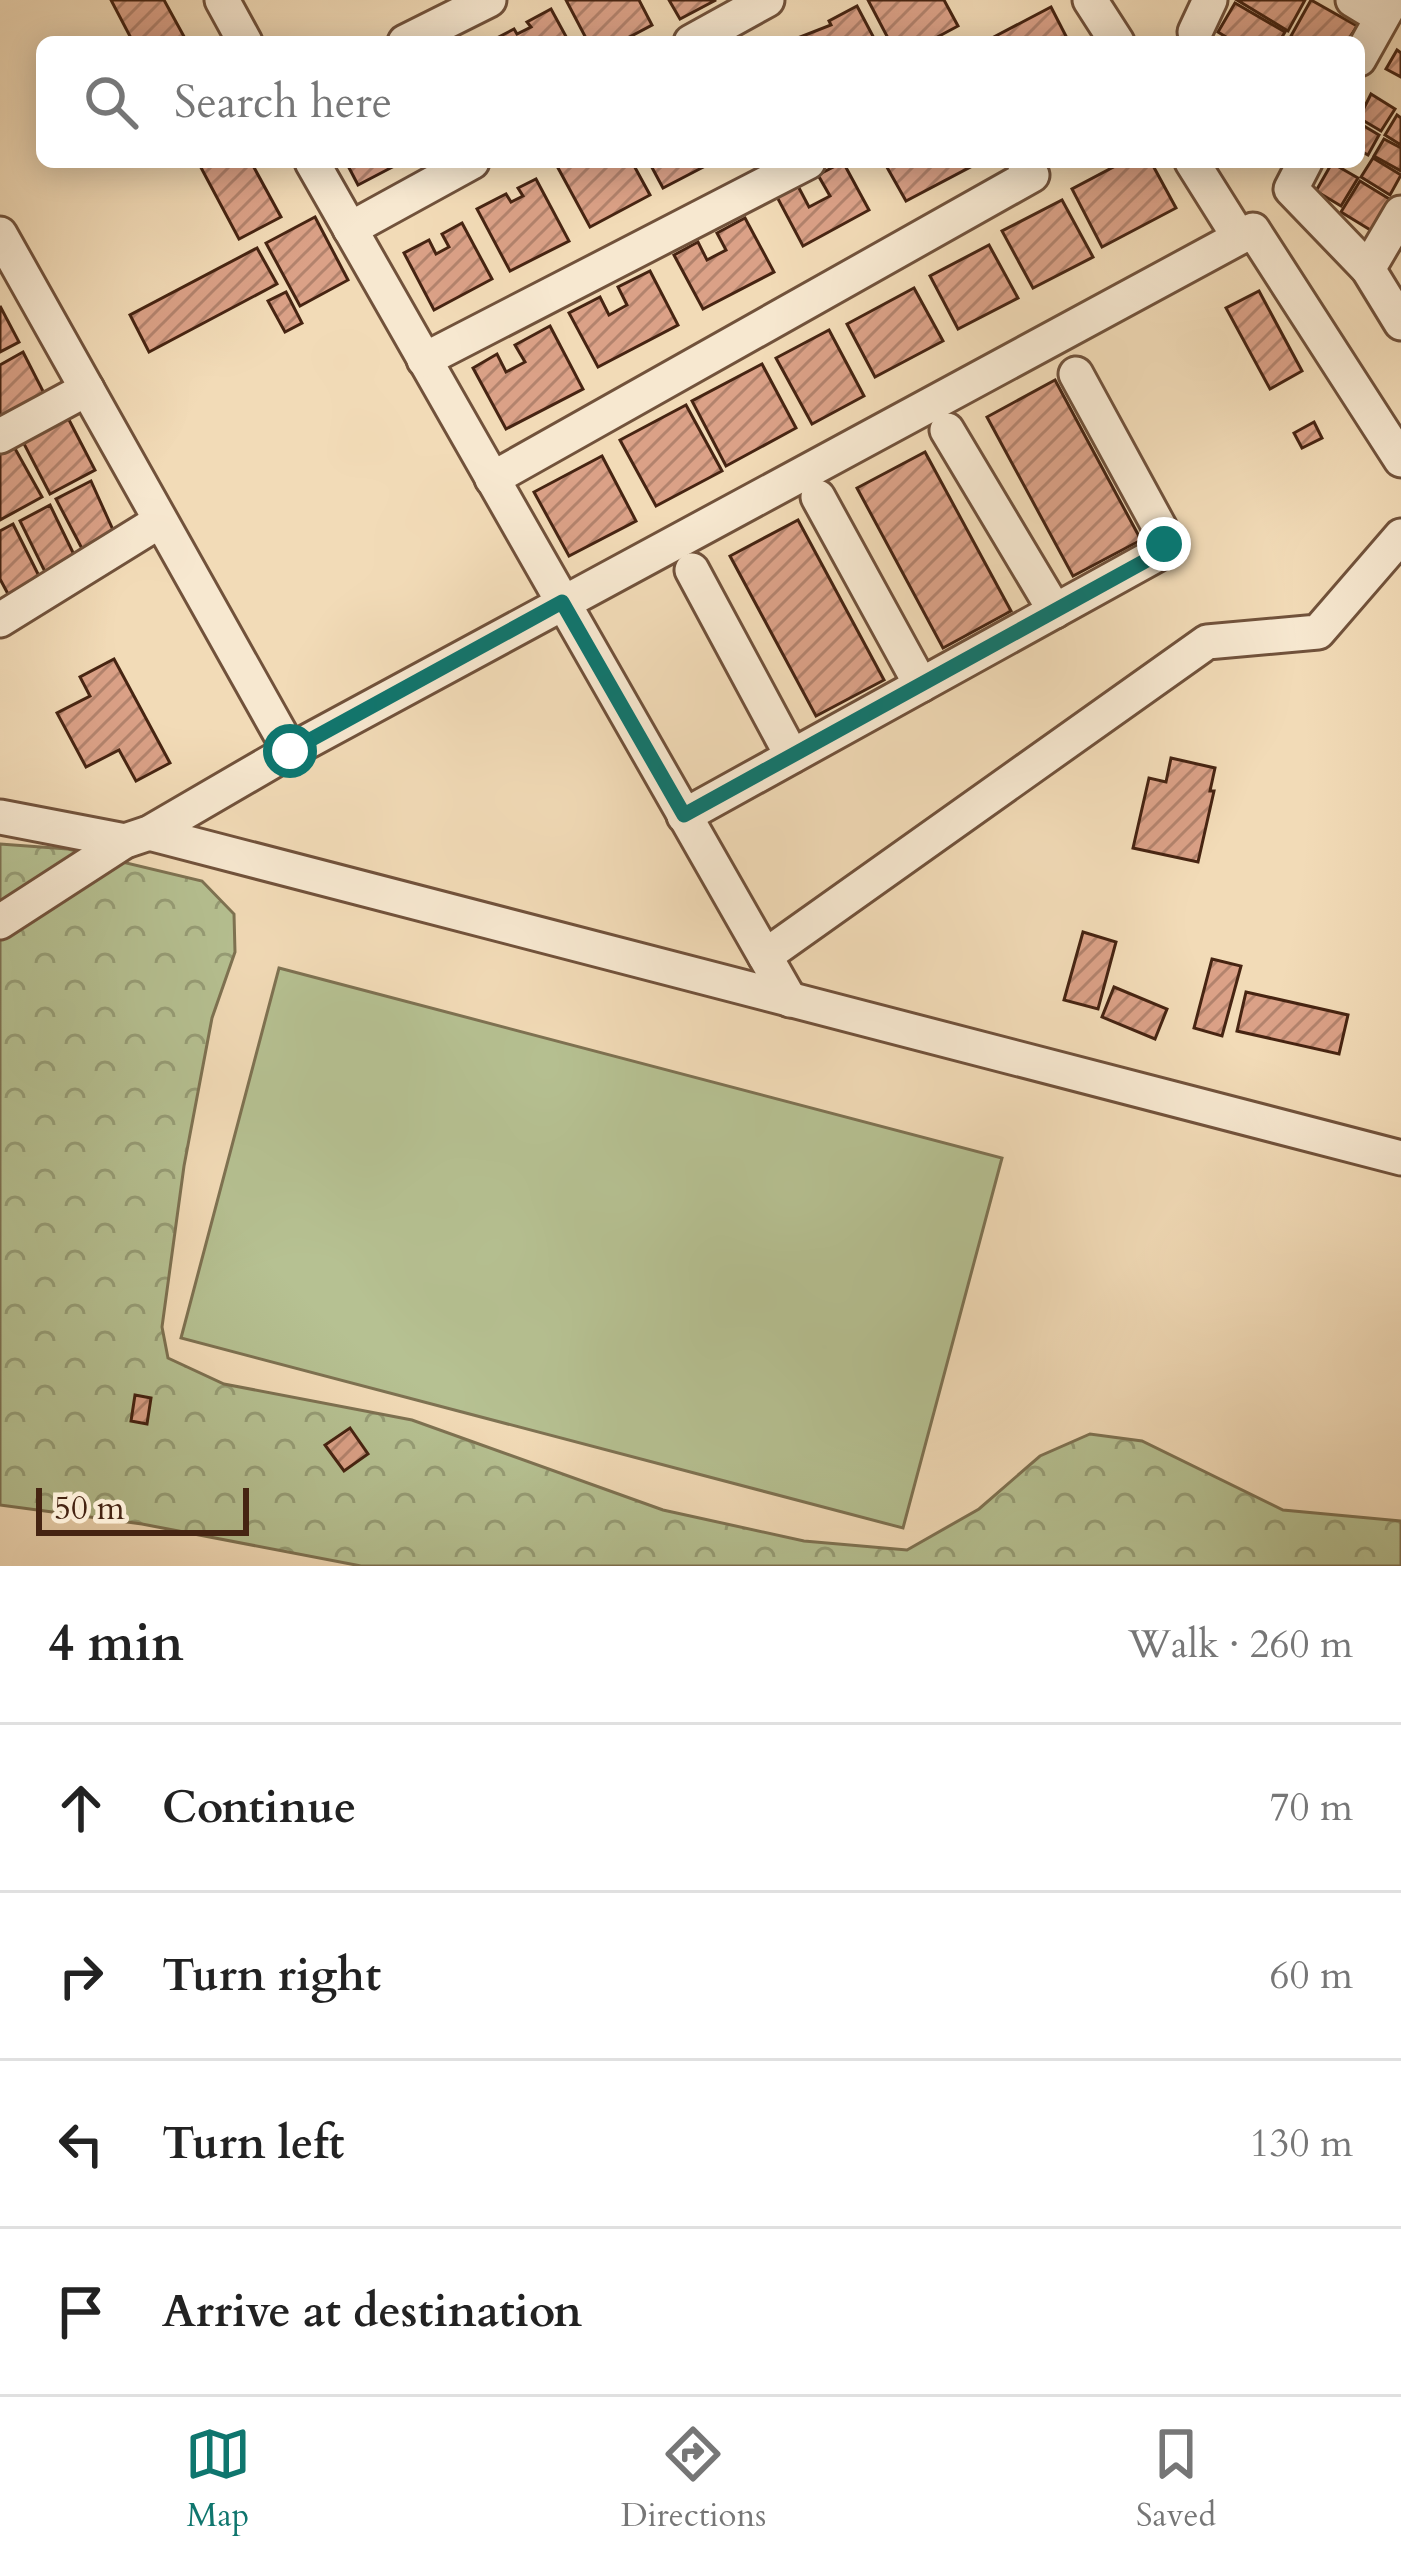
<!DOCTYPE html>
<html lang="en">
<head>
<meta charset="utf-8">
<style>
	:root { --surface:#fff; --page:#f6f6f6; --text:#222; --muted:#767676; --line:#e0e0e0; --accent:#0f766e }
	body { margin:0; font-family:Cardo,serif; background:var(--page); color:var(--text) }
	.scale { position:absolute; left:36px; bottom:30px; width:213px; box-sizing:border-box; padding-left:12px; border:6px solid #462412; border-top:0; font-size:33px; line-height:42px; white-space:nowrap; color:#462412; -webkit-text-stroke:9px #f7e8d0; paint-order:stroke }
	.stop { position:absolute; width:36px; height:36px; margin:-27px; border:9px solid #0f766e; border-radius:50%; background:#fff }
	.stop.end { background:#0f766e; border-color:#fff; box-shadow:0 3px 12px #0008 }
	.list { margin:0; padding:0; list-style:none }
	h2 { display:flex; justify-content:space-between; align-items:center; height:156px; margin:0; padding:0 48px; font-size:51px }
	h2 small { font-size:39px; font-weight:400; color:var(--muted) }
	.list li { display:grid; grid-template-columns:78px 1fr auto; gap:36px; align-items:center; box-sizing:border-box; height:168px; padding:0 48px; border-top:3px solid var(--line) }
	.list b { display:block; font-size:45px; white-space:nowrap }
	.list em { font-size:39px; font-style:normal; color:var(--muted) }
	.icon { flex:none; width:66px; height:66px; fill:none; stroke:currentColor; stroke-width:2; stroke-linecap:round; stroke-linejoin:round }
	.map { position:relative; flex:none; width:1401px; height:1566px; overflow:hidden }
	.search { position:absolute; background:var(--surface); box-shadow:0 6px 30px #0003; left:36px; right:36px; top:36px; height:132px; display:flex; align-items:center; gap:30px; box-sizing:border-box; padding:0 42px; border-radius:18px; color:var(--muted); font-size:45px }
	.sheet { height:828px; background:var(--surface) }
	nav { display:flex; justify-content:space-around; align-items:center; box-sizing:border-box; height:168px; border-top:3px solid var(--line); background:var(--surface); font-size:33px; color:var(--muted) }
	nav a { display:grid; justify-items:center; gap:6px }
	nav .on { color:var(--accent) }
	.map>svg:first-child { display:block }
	.forest { fill:url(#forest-crowns); stroke:#7e7252; stroke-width:3 }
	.park { fill:#b6c192; stroke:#7e7252; stroke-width:3 }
	.building { fill:url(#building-hatch); stroke:#462412; stroke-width:3 }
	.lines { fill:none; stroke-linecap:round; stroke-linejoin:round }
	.minor-casing { stroke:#71523b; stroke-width:39 }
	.minor { stroke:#f7e8d0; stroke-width:33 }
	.route { stroke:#0f766e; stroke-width:15 }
</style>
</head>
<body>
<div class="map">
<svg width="1401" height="1566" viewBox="0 0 1401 1566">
	<defs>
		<pattern id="forest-crowns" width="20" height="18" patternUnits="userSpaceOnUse" patternTransform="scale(3)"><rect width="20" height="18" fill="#b6c192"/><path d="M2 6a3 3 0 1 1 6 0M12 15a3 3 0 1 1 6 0" fill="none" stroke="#969d76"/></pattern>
		<pattern id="building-hatch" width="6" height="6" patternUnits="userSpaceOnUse" patternTransform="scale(3)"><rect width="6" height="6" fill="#dba187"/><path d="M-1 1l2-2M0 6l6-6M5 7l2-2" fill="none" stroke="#b3836d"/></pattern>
	</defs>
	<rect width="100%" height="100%" fill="#f2dbb7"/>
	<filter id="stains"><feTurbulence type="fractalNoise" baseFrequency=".00167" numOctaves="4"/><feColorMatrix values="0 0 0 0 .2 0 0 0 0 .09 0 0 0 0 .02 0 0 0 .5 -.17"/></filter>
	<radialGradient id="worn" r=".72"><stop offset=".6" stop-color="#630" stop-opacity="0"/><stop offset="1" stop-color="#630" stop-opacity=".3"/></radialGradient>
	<path class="forest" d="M 0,844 L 68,849 L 202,881 L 234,914 L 235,952 L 212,1018 L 184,1166 L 162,1327 L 168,1358 L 224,1384 L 412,1420 L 663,1510 L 804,1541 L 907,1550 L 979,1509 L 1040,1456 L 1090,1434 L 1142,1441 L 1283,1510 L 1401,1521 L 1401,1566 L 361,1566 L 142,1524 L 0,1505 Z"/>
	<path class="park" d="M 279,968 L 1002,1158 L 903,1528 L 181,1338 Z"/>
	<g class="building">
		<path d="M 111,0 L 164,0 L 187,42 L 133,42 Z"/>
		<path d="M 566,0 L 639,0 L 652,25 L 620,42 L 588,42 Z"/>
		<path d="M 669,0 L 716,0 L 680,19 Z"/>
		<path d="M 868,0 L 944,0 L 958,26 L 928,42 L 890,42 Z"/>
		<path d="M 1237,0 L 1305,0 L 1288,31 Z"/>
		<path d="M 1311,0 L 1357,26 L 1347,42 L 1301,42 L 1291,36 Z"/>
		<path d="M 1235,3 L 1285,32 L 1279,42 L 1234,42 L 1218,32 Z"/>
		<path d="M 857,6 L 876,42 L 797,42 L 795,39 L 831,25 L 829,21 Z"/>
		<path d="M 1051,7 L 1069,42 L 992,42 L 990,39 Z"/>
		<path d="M 551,9 L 569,42 L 489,42 L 514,29 L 517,34 L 531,27 L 527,22 Z"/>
		<path d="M 1397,50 L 1401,53 L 1401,77 L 1386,69 Z"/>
		<path d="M 1371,94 L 1395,109 L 1381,131 L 1359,118 Z"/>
		<path d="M 1397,115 L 1401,118 L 1401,145 L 1385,135 Z"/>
		<path d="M 1359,123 L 1379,135 L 1368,155 L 1359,150 Z"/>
		<path d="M 1384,139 L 1401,148 L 1401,171 L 1374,156 Z"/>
		<path d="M 1373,158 L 1401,175 L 1390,195 L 1361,177 Z"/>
		<path d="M 198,162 L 251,162 L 281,217 L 239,239 Z"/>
		<path d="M 346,162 L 402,162 L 358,185 Z"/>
		<path d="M 564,162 L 632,162 L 650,195 L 590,227 L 557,166 Z"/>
		<path d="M 649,162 L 713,162 L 663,188 Z"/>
		<path d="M 843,162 L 869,210 L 803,246 L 777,197 L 798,186 L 809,207 L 830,196 L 818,175 Z"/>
		<path d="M 884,162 L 975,162 L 976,164 L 906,201 Z"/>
		<path d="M 1123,162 L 1151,162 L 1176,208 L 1102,247 L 1072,189 Z"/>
		<path d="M 1332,163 L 1358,178 L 1341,206 L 1316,191 Z"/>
		<path d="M 536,179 L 569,241 L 510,271 L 477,209 L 506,194 L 511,202 L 523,196 L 518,188 Z"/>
		<path d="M 1360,181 L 1391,200 L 1372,231 L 1341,212 Z"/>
		<path d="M 1062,200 L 1093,257 L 1033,288 L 1002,231 Z"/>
		<path d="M 315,217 L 348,280 L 300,306 L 266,243 Z"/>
		<path d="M 745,218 L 774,272 L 703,309 L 674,255 L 698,242 L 707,260 L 726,250 L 717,233 Z"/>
		<path d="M 462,223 L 492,279 L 434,310 L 404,253 L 429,240 L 436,254 L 449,247 L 442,234 Z"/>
		<path d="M 989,245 L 1018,298 L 958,329 L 930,276 Z"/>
		<path d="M 257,248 L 277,284 L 149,352 L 130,315 Z"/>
		<path d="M 650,271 L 678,325 L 598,367 L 569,313 L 600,297 L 609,315 L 627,305 L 618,287 Z"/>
		<path d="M 914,288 L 943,341 L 875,377 L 847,324 Z"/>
		<path d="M 1259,291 L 1302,371 L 1270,389 L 1226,308 Z"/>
		<path d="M 286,292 L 302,323 L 285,332 L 268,301 Z"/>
		<path d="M 0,306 L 19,342 L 0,352 Z"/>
		<path d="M 550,326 L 583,389 L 506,429 L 473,368 L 497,354 L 506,372 L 525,362 L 515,345 Z"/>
		<path d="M 829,330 L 864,396 L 812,424 L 776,358 Z"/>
		<path d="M 23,352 L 46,397 L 0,421 L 0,365 Z"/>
		<path d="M 762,364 L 796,428 L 726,466 L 692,401 Z"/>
		<path d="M 1055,380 L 1141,540 L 1073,576 L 987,417 Z"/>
		<path d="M 686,405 L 722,471 L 656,506 L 620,440 Z"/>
		<path d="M 67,416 L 95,470 L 50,494 L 22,440 Z"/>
		<path d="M 1314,422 L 1322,438 L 1302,448 L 1294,433 Z"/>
		<path d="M 13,445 L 42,497 L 0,520 L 0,452 Z"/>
		<path d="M 925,452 L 1011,611 L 943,648 L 857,488 Z"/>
		<path d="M 602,456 L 636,521 L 569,556 L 534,492 Z"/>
		<path d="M 91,481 L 118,541 L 88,560 L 56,499 Z"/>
		<path d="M 50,505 L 79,565 L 50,582 L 20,521 Z"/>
		<path d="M 798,520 L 884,680 L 816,716 L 730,556 Z"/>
		<path d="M 13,524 L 45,588 L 15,607 L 0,579 L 0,531 Z"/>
		<path d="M 114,659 L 170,763 L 136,781 L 119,750 L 86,767 L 57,713 L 90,696 L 80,677 Z"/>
		<path d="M 1171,758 L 1215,768 L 1210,791 L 1214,791 L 1198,862 L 1133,848 L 1149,778 L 1166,782 Z"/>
		<path d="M 1083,932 L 1116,942 L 1098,1009 L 1064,1000 Z"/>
		<path d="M 1212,959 L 1241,966 L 1222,1036 L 1194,1028 Z"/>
		<path d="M 1114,987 L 1167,1009 L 1155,1039 L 1102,1017 Z"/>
		<path d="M 1246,992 L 1348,1015 L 1339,1054 L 1237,1031 Z"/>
		<path d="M 135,1395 L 151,1398 L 147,1424 L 131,1421 Z"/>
		<path d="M 350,1428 L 368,1454 L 344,1471 L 325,1445 Z"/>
	</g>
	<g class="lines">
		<defs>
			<g id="minor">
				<path d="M 222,0 L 245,42"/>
				<path d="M 1090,0 L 1117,42"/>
				<path d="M 1353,0 L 1381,17"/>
				<path d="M 1195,32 L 1210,0"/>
				<path d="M 405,42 L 489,0"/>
				<path d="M 691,42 L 767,0"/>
				<path d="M 1359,59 L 1392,0"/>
				<path d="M 312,162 L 790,1000"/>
				<path d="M 1192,162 L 1239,237"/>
				<path d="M 1305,162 L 1291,189 L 1368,269 L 1401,323"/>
				<path d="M 350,229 L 472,162"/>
				<path d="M 0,234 L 290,751"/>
				<path d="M 1368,269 L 1401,213"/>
				<path d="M 424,360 L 808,162"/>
				<path d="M 947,430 L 1055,611"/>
				<path d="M 0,436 L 87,389"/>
				<path d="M 492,479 L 1032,175 L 1024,162"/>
				<path d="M 818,497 L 921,685"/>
				<path d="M 692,570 L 792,756"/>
				<path d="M 0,620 L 160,521"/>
				<path d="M 684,816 L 1156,555 L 1164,544 L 1161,530 L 1076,374"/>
				<path d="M 0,817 L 125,841"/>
				<path d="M 149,833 L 1401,1158"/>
				<path d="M 0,922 L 125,841 L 149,833 L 290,751 L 1253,230 L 1401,460"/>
				<path d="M 765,956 L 1207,642 L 1318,632 L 1401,536"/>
			</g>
		</defs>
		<use href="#minor" class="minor-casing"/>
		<use href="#minor" class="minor"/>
	</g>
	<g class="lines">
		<path class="route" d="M 290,751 L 562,602 L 684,815 L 1156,555 L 1164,544"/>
	</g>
	<rect width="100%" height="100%" filter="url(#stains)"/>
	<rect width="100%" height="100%" fill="url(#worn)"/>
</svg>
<div class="scale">50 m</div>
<div class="stop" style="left:290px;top:751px"></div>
<div class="stop end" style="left:1164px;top:544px"></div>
<div class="search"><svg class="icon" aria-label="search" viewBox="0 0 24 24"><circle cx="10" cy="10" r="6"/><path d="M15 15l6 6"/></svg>Search here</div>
</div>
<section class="sheet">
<h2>4 min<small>Walk · 260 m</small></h2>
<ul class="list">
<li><svg class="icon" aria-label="ahead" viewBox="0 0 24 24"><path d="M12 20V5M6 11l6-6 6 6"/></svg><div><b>Continue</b></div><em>70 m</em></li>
<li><svg class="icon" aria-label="right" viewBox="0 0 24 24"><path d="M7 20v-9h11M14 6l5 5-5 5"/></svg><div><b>Turn right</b></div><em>60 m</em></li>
<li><svg class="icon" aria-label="left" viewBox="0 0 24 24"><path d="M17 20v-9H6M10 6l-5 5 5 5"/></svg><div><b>Turn left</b></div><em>130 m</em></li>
<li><svg class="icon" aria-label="arrive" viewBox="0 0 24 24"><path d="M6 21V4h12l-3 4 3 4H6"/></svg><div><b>Arrive at destination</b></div></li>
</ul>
</section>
<nav>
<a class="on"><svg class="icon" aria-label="map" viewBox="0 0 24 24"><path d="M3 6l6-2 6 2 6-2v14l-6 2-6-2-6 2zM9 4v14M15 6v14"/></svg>Map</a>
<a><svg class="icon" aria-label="directions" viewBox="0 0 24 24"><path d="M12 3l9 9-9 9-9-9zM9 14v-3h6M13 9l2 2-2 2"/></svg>Directions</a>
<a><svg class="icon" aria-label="saved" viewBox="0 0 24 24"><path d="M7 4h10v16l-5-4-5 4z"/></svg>Saved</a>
</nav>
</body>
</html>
